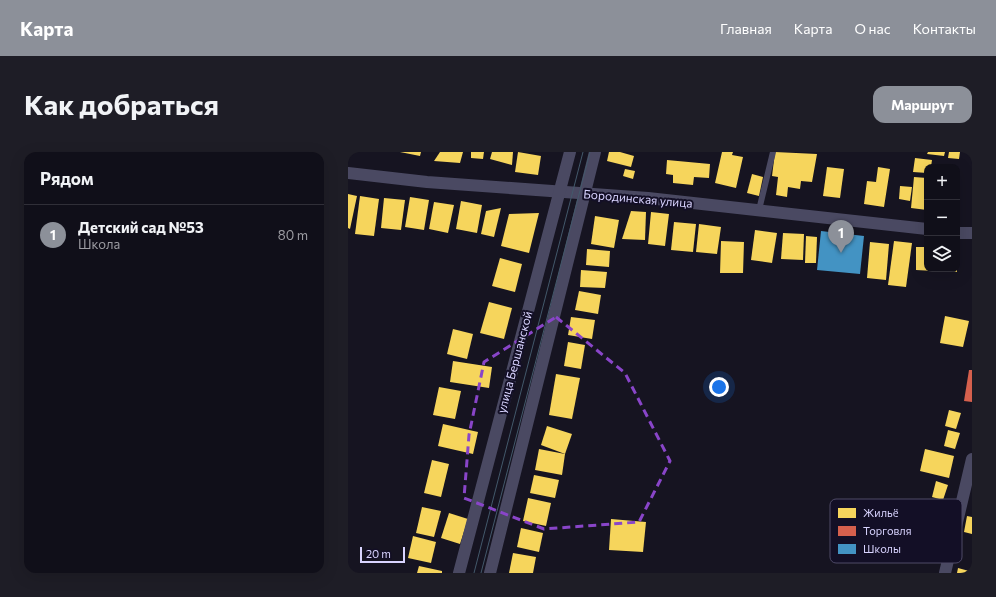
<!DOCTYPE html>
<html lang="ru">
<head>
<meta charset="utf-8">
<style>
	:root { --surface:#100f19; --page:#1e1d26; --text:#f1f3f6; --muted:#9c9ca2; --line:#302f38; --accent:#8c9099 }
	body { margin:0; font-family:Commissioner,sans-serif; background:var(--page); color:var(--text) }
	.controls { position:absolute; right:12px; top:12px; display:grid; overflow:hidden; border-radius:8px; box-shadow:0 4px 16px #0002 }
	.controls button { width:36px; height:36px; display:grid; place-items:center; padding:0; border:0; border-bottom:1px solid var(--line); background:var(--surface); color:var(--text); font:20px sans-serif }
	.scale { position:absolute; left:12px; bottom:10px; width:45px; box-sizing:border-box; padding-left:4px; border:2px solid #d9d4ff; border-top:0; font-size:11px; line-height:14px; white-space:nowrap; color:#d9d4ff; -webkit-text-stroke:3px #130f26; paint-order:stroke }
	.you { position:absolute; left:371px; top:235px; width:14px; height:14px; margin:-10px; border:3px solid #fff; border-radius:50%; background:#1a73e8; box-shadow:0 0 0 6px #1a73e833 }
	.badge { display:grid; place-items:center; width:26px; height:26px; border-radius:50%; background:var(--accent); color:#fff; font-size:13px; font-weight:700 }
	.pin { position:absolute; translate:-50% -33px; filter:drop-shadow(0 1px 2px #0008) }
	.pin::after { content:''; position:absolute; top:21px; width:14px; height:12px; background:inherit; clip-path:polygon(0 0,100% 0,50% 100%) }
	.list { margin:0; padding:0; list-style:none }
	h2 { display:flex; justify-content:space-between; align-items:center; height:52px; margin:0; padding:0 16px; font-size:17px }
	h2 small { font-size:13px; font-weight:400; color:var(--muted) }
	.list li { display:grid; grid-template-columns:26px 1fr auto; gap:12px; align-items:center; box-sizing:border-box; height:60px; padding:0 16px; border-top:1px solid var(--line) }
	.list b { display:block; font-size:15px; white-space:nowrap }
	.list p { margin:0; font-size:13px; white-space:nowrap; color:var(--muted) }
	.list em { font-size:13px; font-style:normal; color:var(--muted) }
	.icon { flex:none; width:22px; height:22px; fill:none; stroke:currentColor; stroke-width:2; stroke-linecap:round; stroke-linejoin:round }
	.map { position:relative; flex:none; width:624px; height:421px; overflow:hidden; border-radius:12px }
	header { display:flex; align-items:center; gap:24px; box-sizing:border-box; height:56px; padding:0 20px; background:var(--accent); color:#fff }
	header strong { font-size:19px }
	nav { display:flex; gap:22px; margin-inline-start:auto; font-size:14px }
	.intro { display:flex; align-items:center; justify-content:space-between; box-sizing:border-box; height:96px; padding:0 24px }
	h1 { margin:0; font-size:28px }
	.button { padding:10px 18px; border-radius:12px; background:var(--accent); color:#fff; font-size:14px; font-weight:700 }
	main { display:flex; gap:24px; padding:0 24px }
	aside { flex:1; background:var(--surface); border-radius:12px; box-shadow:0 4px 16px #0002 }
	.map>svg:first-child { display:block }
	.homes { fill:#f6d55c }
	.shops { fill:#d6604d }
	.schools { fill:#4393c3 }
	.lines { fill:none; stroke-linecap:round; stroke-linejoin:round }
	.service { stroke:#4a4962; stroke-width:6 }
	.minor { stroke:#4a4962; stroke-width:12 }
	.tram { stroke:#43596b; stroke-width:1 }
	.marked { fill:none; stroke:#8945c9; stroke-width:3; stroke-dasharray:8 5; stroke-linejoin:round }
	.labels { text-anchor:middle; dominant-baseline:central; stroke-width:4; stroke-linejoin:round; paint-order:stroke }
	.street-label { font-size:12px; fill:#d9d4ff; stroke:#130f26 }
	.key { fill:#130f26; stroke:#4e4a67; stroke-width:1 }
	.key-label { font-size:11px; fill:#d9d4ff }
</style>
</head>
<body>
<header>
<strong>Карта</strong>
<nav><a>Главная</a><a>Карта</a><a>О нас</a><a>Контакты</a></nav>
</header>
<div class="intro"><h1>Как добраться</h1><a class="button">Маршрут</a></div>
<main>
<aside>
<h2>Рядом<small></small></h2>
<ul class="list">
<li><span class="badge">1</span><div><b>Детский сад №53</b><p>Школа</p></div><em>80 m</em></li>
</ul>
</aside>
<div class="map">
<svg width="624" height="421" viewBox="0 0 624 421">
	<rect width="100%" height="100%" fill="#161421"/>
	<g class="homes">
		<path d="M 52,0 L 73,0 L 72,4 Z"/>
		<path d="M 92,0 L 115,0 L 112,11 L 86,9 Z"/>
		<path d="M 123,0 L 136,0 L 135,7 L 123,6 Z"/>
		<path d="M 144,0 L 165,0 L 164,13 L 142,7 Z"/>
		<path d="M 170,0 L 193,4 L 190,23 L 167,20 Z"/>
		<path d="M 261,0 L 272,0 L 286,4 L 283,15 L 259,9 Z"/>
		<path d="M 374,0 L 385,0 L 384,3 L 395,5 L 388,36 L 367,31 Z"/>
		<path d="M 427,0 L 469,2 L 464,30 L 453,29 L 452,37 L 440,35 L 439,45 L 428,43 L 430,25 L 424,24 Z"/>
		<path d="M 580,0 L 597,0 L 596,4 L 579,2 Z"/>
		<path d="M 601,0 L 612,0 L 611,7 L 600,6 Z"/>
		<path d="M 567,6 L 584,8 L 583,15 L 579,15 L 579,21 L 565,20 Z"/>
		<path d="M 319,8 L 362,12 L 361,26 L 346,25 L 345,33 L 325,31 L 325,23 L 318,22 Z"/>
		<path d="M 479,15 L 496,17 L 492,46 L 475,44 Z"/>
		<path d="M 530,15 L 542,17 L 536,55 L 516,52 L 519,29 L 528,30 Z"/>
		<path d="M 277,17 L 287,19 L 285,27 L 275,24 Z"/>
		<path d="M 404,22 L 415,25 L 411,44 L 399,41 Z"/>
		<path d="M 566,25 L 579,26 L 579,58 L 563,56 Z"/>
		<path d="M 552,34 L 564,35 L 562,49 L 551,47 Z"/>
		<path d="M 0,42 L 9,44 L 2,77 L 0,76 Z"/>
		<path d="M 12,44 L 31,47 L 26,84 L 7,82 Z"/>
		<path d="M 62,45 L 81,48 L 76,78 L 57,75 Z"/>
		<path d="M 36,46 L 57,48 L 53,78 L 33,76 Z"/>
		<path d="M 113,49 L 134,53 L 129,81 L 108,77 Z"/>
		<path d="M 86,50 L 106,53 L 100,81 L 81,77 Z"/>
		<path d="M 153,56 L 146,85 L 133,82 L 138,59 Z"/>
		<path d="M 283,59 L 298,60 L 297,88 L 274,87 Z"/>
		<path d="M 303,60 L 321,62 L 317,94 L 300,92 Z"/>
		<path d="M 191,61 L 181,101 L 153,94 L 161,62 Z"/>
		<path d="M 247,64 L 271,68 L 266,96 L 243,92 Z"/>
		<path d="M 326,70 L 348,72 L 345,100 L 323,98 Z"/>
		<path d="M 351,72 L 373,75 L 369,102 L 348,100 Z"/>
		<path d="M 407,78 L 429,81 L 424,111 L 403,108 Z"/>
		<path d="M 435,81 L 456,82 L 455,108 L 433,107 Z"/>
		<path d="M 458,84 L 469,85 L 468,111 L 457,111 Z"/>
		<path d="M 373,89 L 396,90 L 395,121 L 372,121 Z"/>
		<path d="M 546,89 L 564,91 L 558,135 L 540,133 Z"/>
		<path d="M 522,90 L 541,92 L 538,128 L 519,126 Z"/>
		<path d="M 568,95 L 579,95 L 579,117 L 586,117 L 586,119 L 568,118 Z"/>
		<path d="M 239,97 L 262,99 L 261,115 L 238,113 Z"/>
		<path d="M 152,106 L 174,112 L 167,140 L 144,134 Z"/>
		<path d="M 589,117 L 609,117 L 609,120 Z"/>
		<path d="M 233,118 L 259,120 L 257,136 L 232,135 Z"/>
		<path d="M 231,139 L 253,143 L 250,162 L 227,158 Z"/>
		<path d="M 141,150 L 164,156 L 156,187 L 132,181 Z"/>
		<path d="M 597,164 L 621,169 L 615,195 L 592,191 Z"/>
		<path d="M 223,165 L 247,168 L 244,187 L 220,183 Z"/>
		<path d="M 105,177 L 125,182 L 119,207 L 99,202 Z"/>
		<path d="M 220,190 L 237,193 L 233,217 L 216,214 Z"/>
		<path d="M 105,209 L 144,215 L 141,236 L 102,230 Z"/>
		<path d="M 208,222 L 232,226 L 224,267 L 201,263 Z"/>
		<path d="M 91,235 L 113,239 L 107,267 L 85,263 Z"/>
		<path d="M 601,258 L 613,261 L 608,277 L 597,274 Z"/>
		<path d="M 95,272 L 130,280 L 125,302 L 90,294 Z"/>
		<path d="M 199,274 L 224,282 L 217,302 L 193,293 Z"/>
		<path d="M 600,278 L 612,281 L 607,297 L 596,294 Z"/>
		<path d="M 191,297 L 217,302 L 214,323 L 187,318 Z"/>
		<path d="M 577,297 L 606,304 L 601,326 L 572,319 Z"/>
		<path d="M 84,308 L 101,312 L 93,345 L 76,341 Z"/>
		<path d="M 186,323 L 211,328 L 207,346 L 182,341 Z"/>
		<path d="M 588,329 L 600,333 L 595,348 L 584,345 Z"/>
		<path d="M 180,346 L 203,351 L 198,374 L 175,369 Z"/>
		<path d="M 74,355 L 93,359 L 86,385 L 68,381 Z"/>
		<path d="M 101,361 L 120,367 L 112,392 L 93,386 Z"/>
		<path d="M 619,364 L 624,365 L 624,382 L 616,380 Z"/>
		<path d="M 263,367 L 298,370 L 295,400 L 261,398 Z"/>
		<path d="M 173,376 L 195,381 L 191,400 L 169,395 Z"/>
		<path d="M 65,384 L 88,390 L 83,411 L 60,406 Z"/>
		<path d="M 165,401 L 188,405 L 185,421 L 161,421 Z"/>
		<path d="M 71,414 L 94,419 L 94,421 L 69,421 Z"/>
		<path d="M 610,416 L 621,419 L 621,421 L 609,421 Z"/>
	</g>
	<path class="shops" d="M 621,218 L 624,218 L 624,250 L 616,249 Z"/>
	<path class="schools" d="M 473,79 L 516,84 L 512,122 L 469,118 Z"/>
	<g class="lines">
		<path class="service" d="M 411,58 L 425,0"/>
		<g class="minor">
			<path d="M 0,21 L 79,30 L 300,46 L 579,77"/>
			<path d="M 609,81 L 624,81"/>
			<path d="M 111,421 L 222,0"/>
			<path d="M 142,421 L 247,0"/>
			<path d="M 597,421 L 624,307"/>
		</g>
		<g class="tram">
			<path d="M 126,421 L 235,0"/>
			<path d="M 133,421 L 242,0"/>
		</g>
	</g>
	<path class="marked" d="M 208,165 L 277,221 L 322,309 L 291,370 L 196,377 L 116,346 L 121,283 L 136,210 Z"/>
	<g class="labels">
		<g class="street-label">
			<text transform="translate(290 46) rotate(5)">Бородинская улица</text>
			<text transform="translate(166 210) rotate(-75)">улица Бершанской</text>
		</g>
	</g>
	<rect x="482" y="347" width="132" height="64" rx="6" class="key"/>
	<rect x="490" y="356" width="18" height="10" fill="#f6d55c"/>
	<rect x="490" y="374" width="18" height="10" fill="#d6604d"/>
	<rect x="490" y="392" width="18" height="10" fill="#4393c3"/>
	<g class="key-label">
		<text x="515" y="365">Жильё</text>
		<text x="515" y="383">Торговля</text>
		<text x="515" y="401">Школы</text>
	</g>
</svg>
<div class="controls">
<button>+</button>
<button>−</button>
<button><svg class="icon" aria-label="layers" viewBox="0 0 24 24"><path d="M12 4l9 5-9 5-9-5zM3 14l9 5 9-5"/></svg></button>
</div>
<div class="scale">20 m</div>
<div class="you"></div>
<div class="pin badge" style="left:493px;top:101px">1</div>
</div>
</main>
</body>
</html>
